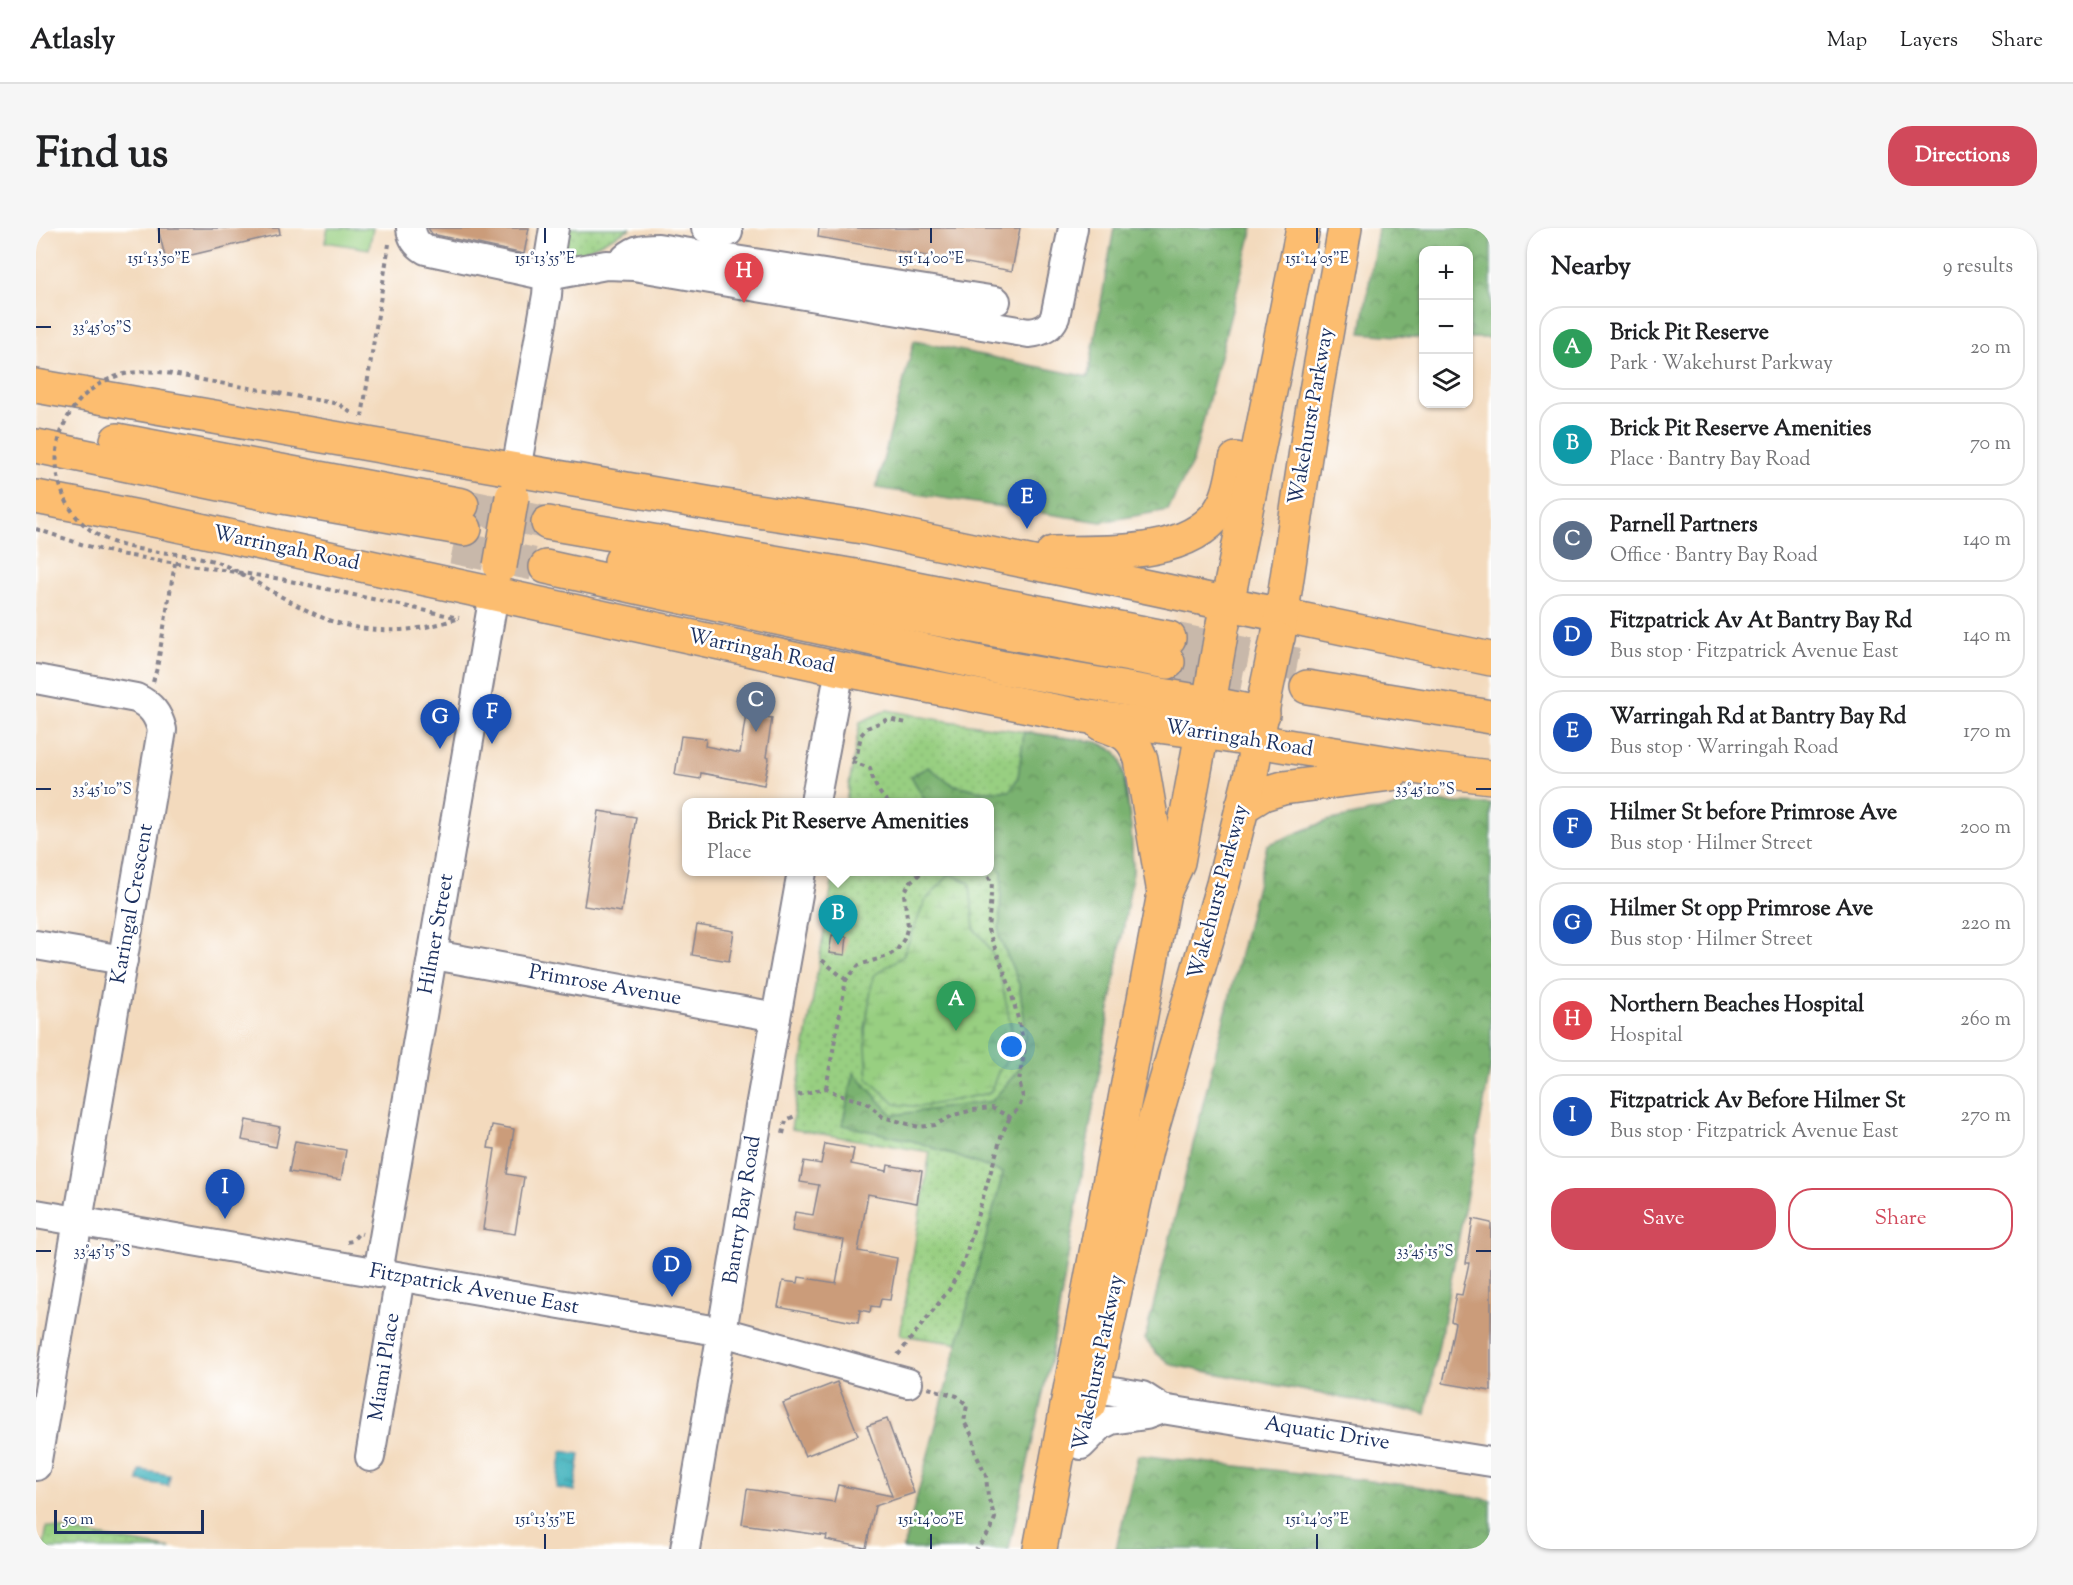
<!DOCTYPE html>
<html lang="en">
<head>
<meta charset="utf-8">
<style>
	:root { --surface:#fff; --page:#f6f6f6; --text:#202124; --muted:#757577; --line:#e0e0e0; --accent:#d1495b }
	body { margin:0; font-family:"Sorts Mill Goudy",serif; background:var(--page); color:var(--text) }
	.controls { position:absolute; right:18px; top:18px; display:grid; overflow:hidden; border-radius:12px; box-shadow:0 2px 4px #0004 }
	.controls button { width:54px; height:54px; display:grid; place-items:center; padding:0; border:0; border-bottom:2px solid var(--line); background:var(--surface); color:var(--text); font:30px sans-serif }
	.scale { position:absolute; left:18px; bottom:15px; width:150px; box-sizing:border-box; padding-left:6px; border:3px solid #1b2f5e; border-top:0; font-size:16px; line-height:21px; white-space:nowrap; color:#1b2f5e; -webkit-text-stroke:4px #fff; paint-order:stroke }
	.you { position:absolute; left:976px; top:819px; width:21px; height:21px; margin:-15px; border:4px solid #fff; border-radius:50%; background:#1a73e8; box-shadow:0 0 0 9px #1a73e833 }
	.badge { display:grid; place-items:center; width:39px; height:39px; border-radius:50%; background:var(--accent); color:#fff; font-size:20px; font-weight:700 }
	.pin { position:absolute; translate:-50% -50px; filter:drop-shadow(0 2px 3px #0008) }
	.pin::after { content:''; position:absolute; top:32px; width:21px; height:18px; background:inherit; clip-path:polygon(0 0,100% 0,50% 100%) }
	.popup { position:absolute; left:646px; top:570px; width:312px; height:78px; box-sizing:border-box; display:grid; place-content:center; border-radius:12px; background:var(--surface); filter:drop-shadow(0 2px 4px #0005); font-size:20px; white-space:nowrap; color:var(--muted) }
	.popup b { font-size:22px; color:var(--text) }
	.popup::after { content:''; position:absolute; left:50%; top:100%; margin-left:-12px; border:12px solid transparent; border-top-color:var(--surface) }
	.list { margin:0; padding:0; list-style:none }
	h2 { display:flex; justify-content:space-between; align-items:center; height:78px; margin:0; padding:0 24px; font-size:26px }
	h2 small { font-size:20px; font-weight:400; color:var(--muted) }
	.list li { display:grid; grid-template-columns:39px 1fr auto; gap:18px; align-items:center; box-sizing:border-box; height:84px; margin:0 12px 12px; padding:0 12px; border:2px solid var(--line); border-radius:24px }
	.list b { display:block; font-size:22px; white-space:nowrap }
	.list p { margin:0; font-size:20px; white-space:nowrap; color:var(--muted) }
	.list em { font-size:20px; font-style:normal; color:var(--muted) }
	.actions { display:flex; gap:12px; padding:18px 24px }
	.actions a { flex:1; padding:14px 0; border:2px solid var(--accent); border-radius:24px; text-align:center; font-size:21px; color:var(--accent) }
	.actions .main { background:var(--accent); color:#fff }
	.icon { flex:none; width:33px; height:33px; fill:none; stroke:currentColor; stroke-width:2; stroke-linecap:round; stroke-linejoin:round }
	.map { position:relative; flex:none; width:1455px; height:1321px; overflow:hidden; border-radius:24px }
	header { display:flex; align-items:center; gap:36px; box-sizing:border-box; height:84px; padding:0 30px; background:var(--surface); border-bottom:2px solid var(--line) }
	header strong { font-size:28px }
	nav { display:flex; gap:33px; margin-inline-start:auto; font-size:21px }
	.intro { display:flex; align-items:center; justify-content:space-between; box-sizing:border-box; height:144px; padding:0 36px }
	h1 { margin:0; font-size:42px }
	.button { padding:15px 27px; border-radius:24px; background:var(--accent); color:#fff; font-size:21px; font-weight:700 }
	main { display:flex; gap:36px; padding:0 36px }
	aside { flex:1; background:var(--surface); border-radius:24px; box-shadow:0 2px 4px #0004 }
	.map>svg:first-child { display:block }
	.grass { fill:url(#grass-dots); stroke:#5a7f70; stroke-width:1.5 }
	.forest { fill:url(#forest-crowns); stroke:#4a7066; stroke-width:1.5 }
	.wetland { fill:url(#wetland-marsh); stroke:#5a7f70; stroke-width:1.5 }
	.pitch { fill:#98cf81; stroke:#5a7f70; stroke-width:1.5 }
	.water { fill:url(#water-ripples); stroke:#2f718e; stroke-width:1.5 }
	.building { fill:#cb9c7a }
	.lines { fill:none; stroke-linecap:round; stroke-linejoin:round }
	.highway-tunnel { stroke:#c8b8aa; stroke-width:33; stroke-dasharray:33 16; stroke-linecap:butt }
	.minor-casing { stroke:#87848e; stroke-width:32 }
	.major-casing { stroke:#87848e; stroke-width:36 }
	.highway-casing { stroke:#87848e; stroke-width:36 }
	.path { stroke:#87848e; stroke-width:4; stroke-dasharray:4.5 4.5; stroke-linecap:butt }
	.minor { stroke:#fff; stroke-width:28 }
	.major { stroke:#fcbd6f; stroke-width:33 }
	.highway { stroke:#fcbd6f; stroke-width:33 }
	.major-bridge-casing { stroke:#87848e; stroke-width:36; stroke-linecap:butt }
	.path-bridge { stroke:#87848e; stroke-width:4; stroke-dasharray:4.5 4.5; stroke-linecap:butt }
	.major-bridge { stroke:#fcbd6f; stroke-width:33 }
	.ticks { fill:none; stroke:#1b2f5e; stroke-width:2 }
	.labels { text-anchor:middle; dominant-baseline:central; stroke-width:5; stroke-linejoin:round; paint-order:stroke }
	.street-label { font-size:21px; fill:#1b2f5e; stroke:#fff }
	.ticks-label { font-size:15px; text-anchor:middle; fill:#1b2f5e; stroke:#fff; stroke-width:5; stroke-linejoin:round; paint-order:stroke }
</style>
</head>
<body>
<header>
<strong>Atlasly</strong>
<nav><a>Map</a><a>Layers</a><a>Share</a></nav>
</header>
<div class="intro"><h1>Find us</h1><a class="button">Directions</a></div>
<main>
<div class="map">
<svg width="1455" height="1321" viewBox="0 0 1455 1321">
	<defs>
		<pattern id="grass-dots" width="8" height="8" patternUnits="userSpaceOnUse" patternTransform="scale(1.5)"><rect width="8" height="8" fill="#98cf81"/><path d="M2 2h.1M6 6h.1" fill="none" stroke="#82b272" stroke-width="1.8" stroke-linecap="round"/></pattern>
		<pattern id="forest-crowns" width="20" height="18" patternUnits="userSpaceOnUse" patternTransform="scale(1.5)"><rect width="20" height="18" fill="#7ab26f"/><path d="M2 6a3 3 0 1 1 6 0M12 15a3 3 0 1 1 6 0" fill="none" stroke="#63915e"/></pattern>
		<pattern id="wetland-marsh" width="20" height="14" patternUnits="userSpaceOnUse" patternTransform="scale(1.5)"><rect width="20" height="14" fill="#98cf81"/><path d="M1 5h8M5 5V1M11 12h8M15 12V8" fill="none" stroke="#82b272"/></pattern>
		<pattern id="water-ripples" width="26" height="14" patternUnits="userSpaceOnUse" patternTransform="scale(1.5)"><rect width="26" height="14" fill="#43b3bd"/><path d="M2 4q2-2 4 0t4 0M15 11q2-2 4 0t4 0" fill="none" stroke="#37929d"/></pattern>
	</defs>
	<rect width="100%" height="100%" fill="#fff"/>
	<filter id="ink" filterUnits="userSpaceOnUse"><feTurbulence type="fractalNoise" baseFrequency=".0167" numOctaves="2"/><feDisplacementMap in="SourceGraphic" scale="12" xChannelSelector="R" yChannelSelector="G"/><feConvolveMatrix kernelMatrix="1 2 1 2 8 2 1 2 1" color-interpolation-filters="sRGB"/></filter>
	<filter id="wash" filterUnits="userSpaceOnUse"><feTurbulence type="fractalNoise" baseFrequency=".008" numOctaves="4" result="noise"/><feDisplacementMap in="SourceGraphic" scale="24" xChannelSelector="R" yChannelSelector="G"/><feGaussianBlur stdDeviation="1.35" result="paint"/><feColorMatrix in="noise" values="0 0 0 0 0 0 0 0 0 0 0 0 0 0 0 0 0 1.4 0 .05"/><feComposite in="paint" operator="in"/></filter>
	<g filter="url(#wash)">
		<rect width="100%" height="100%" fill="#f3dabd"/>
		<g class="grass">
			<path d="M 528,0 L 595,0 L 545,25 L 548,32 L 536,36 L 526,29 Z"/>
			<path d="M 851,482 L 898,491 L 1061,514 C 1067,517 1077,520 1081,526 C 1092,540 1096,621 1097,643 L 1015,1129 L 864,1107 L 894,924 L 755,901 L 798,644 L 954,644 L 954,574 L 810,574 L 824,494 Z"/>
			<path d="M 11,1299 L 136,1321 L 7,1321 Z"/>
		</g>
		<g class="forest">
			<path d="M 1078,0 L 1217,0 L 1157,233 L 1132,282 L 1065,294 L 840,260 L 878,113 L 1052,149 Z"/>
			<path d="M 1342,0 L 1455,0 L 1455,110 L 1433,110 L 1432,22 L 1388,22 L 1387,110 L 1325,105 Z"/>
			<path d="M 988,504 L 1061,514 L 1080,524 L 1085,533 L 1095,599 L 1097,643 L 1015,1129 L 973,1321 L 867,1321 L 967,945 L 881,914 L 806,897 L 818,845 L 857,887 L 956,873 L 984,840 L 990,803 L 983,756 L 963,708 L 966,644 L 954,634 L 954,574 L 890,574 L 875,548 L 892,539 L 916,556 L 945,563 L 974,563 L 982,549 Z"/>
			<path d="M 1381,574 L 1455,576 L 1455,837 L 1390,1186 L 1136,1137 L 1120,1125 L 1109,1111 L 1231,617 L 1291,593 Z"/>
			<path d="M 1102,1227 L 1380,1258 L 1455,1272 L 1455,1321 L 1080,1321 Z"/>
		</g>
		<path class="wetland" d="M 914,646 L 934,655 L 938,701 L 948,712 L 958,729 L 965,751 L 980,822 L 963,842 L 954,865 L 884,879 L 859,876 L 832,851 L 829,802 L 837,748 L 867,728 L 889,673 Z"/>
		<path class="pitch" d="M 292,0 L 337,0 L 333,21 L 289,14 Z"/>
		<g class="water">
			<path d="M 526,1223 L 544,1226 L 538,1263 L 520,1260 Z"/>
			<path d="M 104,1242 L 134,1247 L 132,1258 L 102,1253 Z"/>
		</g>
		<g id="blocks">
			<g class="building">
				<path d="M 122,0 L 243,0 L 244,6 L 130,33 Z"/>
				<path d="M 392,0 L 493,0 L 488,26 L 396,6 Z"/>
				<path d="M 783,0 L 984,0 L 976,43 L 782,9 Z"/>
				<path d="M 710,486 L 736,490 L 730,529 L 733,530 L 728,557 L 665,545 L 664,551 L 639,547 L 645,508 L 670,511 L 669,518 L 704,525 Z"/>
				<path d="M 563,583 L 600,589 L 585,684 L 548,678 Z"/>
				<path d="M 661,697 L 698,703 L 693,733 L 656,727 Z"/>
				<path d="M 796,707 L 811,709 L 809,727 L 793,725 Z"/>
				<path d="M 210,892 L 244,899 L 240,919 L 206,912 Z"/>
				<path d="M 456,897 L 478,901 L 471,946 L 488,949 L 479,1006 L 447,1001 L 459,921 L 452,920 Z"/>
				<path d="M 259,913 L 310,922 L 305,952 L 253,944 Z"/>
				<path d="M 789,916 L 818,921 L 815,936 L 851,943 L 852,937 L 886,943 L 881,975 L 832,966 L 822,1023 L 861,1030 L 854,1072 L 845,1071 L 843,1079 L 835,1078 L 834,1084 L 824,1082 L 822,1095 L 742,1079 L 747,1053 L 762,1055 L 763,1049 L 800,1055 L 808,1012 L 756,1003 L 759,984 L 777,987 L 783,957 L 764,954 L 768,933 L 785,936 Z"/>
				<path d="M 1437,991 L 1455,995 L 1455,1163 L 1407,1155 L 1419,1095 L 1415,1093 L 1420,1066 L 1426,1067 L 1433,1035 L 1430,1035 Z"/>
				<path d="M 801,1154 L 822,1207 L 769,1228 L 747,1175 Z"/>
				<path d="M 851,1191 L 878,1265 L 839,1278 L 830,1320 L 790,1312 L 791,1308 L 706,1296 L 711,1261 L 798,1274 L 802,1257 L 856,1268 L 831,1198 Z"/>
			</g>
		</g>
	</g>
	<g filter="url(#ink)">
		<use href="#blocks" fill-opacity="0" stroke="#87848e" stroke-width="1.5"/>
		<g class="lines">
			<g class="highway-tunnel">
				<path d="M 426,277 L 512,295"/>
				<path d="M 417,319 L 510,339"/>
				<path d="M 1133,410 L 1275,439"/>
				<path d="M 1132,434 L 1207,448"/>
			</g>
			<defs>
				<g id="minor">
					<path d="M 375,0 C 376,11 381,17 390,22 L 512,48 L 570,37 L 598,38 L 993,105 C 1005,104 1014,100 1019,89 L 1037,0"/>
					<path d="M 670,0 L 692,4"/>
					<path d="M 585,35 C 596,22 605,20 622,20 L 960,73"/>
					<path d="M 480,242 L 511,67 L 514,25 L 518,0"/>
					<path d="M 0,451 L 100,470 C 115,477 122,486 126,502 L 0,1238"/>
					<path d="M 779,574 L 804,441"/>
					<path d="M 0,717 L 87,732"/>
					<path d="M 398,727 L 740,789"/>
					<path d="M 0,986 L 687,1104 L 872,1155"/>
					<path d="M 342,1045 L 458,366"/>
					<path d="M 1037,1156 L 1106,1168 L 1126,1181 L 1455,1234"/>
					<path d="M 1045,1217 L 1065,1197 L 1075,1192 L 1110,1187 L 1126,1181"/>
					<path d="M 334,1229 L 364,1049"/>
					<path d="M 649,1321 L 724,879 L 766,644"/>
				</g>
				<g id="major">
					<path d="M 0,158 L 682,277 L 826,299 L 1455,431"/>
					<path d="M 0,269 L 123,293 L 804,441 L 1039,487 L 1167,504 L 1396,542 L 1455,549"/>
					<path d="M 1017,325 C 1067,324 1150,330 1183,284 C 1194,269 1196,248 1200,231"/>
					<path d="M 1187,396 L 1267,0"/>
					<path d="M 1242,410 L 1273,202 L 1309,0"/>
					<path d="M 1172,475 L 1227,486"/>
					<path d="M 1065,496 C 1089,504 1096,507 1105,531 L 1128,665"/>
					<path d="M 1206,579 L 1227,566 L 1247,560 L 1355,546"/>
					<path d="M 1054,1176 L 1110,922 L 1187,656 L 1216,541 L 1229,468"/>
					<path d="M 1004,1321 L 1128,665 L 1142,634 L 1170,483"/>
				</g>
				<g id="highway">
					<path d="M 81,212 L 426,277"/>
					<path d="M 0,218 L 247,269 L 429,301"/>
					<path d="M 512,295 L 819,348 L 1133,410"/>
					<path d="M 585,333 L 1132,434"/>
					<path d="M 510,339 L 968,440 L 1172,475"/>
					<path d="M 1271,459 L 1455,489"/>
				</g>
			</defs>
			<use href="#minor" class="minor-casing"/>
			<use href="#major" class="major-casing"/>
			<use href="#highway" class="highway-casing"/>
			<g class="path">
				<path d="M 242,165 L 303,176 L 315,185"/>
				<path d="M 326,189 L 353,16"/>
				<path d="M 0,301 L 48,317 L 82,326 L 245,351 L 423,390"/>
				<path d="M 292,392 C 336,407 380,405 423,390"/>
				<path d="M 117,454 L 121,440 L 139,335"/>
				<path d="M 852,574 C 842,565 837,554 834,540 L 814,533 L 821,527 L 825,507 L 831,500 L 852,491 L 871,495"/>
				<path d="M 786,732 L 810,752"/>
				<path d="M 790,860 L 810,752 L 823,737 L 852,728 L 861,722 L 868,711 L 872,698 L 868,666 L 874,654 L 886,644"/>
				<path d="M 762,867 L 790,860 L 803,867 L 830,874 L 847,889 L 883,899 L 899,897 L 918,887 L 937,882 L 956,880 L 974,889 L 983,880 L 987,869 L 983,853 L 989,819 L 974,759 L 952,702 L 956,655 L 950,644"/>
				<path d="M 747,906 L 750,892 L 759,888"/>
				<path d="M 311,1014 L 316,1013 L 323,1005 L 326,1006"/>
				<path d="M 862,1127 L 913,1062 L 927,1036 L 966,906 L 974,889"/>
				<path d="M 892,1160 L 921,1168 L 931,1177 L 928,1194 L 937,1209 L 939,1224 L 950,1248 L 952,1269 L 959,1290 L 955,1302 L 940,1321"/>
			</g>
			<use href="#minor" class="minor"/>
			<use href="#major" class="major"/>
			<use href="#highway" class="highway"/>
			<defs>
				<g id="major-bridge">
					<path d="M 464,338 L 476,269"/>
					<path d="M 1176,458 L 1186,401"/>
					<path d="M 1229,468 L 1241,411"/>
				</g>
			</defs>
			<use href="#major-bridge" class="major-bridge-casing"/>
			<path class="path-bridge" d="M 242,165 C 215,160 188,156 161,151 C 142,147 122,142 102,144 C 59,147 26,180 21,223 C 18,251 29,282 52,300 C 86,328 134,321 174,332 C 192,337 207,347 223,356 C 246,369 268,382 292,392"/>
			<use href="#major-bridge" class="major-bridge"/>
		</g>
	</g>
	<path class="ticks" d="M 123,0 L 123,15M 509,0 L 509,15M 895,0 L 895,15M 1281,0 L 1281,15M 0,99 L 15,99M 0,561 L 15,561M 1440,561 L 1455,561M 0,1023 L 15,1023M 1440,1023 L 1455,1023M 509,1306 L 509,1321M 895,1306 L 895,1321M 1281,1306 L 1281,1321"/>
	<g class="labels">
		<g class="street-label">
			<text transform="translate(1276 188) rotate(-80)">Wakehurst Parkway</text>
			<text transform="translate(250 321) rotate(12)">Warringah Road</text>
			<text transform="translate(725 424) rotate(12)">Warringah Road</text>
			<text transform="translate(1203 511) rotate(9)">Warringah Road</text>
			<text transform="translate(1183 664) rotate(-75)">Wakehurst Parkway</text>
			<text transform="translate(97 676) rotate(-80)">Karingal Crescent</text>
			<text transform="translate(401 706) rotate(-80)">Hilmer Street</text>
			<text transform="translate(569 758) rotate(10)">Primrose Avenue</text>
			<text transform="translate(707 982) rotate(-81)">Bantry Bay Road</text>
			<text transform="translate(438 1062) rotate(10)">Fitzpatrick Avenue East</text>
			<text transform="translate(1063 1135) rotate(-78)">Wakehurst Parkway</text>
			<text transform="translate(349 1139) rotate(-81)">Miami Place</text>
			<text transform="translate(1291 1206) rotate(9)">Aquatic Drive</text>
		</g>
	</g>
	<g class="ticks-label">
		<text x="123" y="35">151°13'50"E</text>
		<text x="509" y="35">151°13'55"E</text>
		<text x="895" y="35">151°14'00"E</text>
		<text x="1281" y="35">151°14'05"E</text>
		<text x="66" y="104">33°45'05"S</text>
		<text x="66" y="566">33°45'10"S</text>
		<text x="1389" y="566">33°45'10"S</text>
		<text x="66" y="1028">33°45'15"S</text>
		<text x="1389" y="1028">33°45'15"S</text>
		<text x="509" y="1296">151°13'55"E</text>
		<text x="895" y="1296">151°14'00"E</text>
		<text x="1281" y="1296">151°14'05"E</text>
	</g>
</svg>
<div class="controls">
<button>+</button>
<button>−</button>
<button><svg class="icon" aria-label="layers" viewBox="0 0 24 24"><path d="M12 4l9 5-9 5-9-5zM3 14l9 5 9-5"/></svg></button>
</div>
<div class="scale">50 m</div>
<div class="you"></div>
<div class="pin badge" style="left:920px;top:803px;background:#2e9e5b">A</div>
<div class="pin badge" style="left:802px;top:717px;background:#0f9aa8">B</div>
<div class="popup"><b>Brick Pit Reserve Amenities</b>Place</div>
<div class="pin badge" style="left:720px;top:504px;background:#5c6f8a">C</div>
<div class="pin badge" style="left:636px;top:1069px;background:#1a4fb4">D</div>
<div class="pin badge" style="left:991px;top:301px;background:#1a4fb4">E</div>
<div class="pin badge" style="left:456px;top:516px;background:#1a4fb4">F</div>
<div class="pin badge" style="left:404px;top:521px;background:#1a4fb4">G</div>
<div class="pin badge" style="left:708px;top:75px;background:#e0444e">H</div>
<div class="pin badge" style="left:189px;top:991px;background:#1a4fb4">I</div>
</div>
<aside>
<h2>Nearby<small>9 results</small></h2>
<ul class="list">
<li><span class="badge" style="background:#2e9e5b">A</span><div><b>Brick Pit Reserve</b><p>Park · Wakehurst Parkway</p></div><em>20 m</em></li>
<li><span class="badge" style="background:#0f9aa8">B</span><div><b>Brick Pit Reserve Amenities</b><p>Place · Bantry Bay Road</p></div><em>70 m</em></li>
<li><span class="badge" style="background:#5c6f8a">C</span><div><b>Parnell Partners</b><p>Office · Bantry Bay Road</p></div><em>140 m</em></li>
<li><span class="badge" style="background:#1a4fb4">D</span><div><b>Fitzpatrick Av At Bantry Bay Rd</b><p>Bus stop · Fitzpatrick Avenue East</p></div><em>140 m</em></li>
<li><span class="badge" style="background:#1a4fb4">E</span><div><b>Warringah Rd at Bantry Bay Rd</b><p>Bus stop · Warringah Road</p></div><em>170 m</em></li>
<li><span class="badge" style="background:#1a4fb4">F</span><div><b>Hilmer St before Primrose Ave</b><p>Bus stop · Hilmer Street</p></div><em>200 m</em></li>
<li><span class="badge" style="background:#1a4fb4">G</span><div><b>Hilmer St opp Primrose Ave</b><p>Bus stop · Hilmer Street</p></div><em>220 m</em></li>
<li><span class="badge" style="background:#e0444e">H</span><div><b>Northern Beaches Hospital</b><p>Hospital</p></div><em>260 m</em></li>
<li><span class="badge" style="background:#1a4fb4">I</span><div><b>Fitzpatrick Av Before Hilmer St</b><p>Bus stop · Fitzpatrick Avenue East</p></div><em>270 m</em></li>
</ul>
<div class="actions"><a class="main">Save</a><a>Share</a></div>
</aside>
</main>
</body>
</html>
